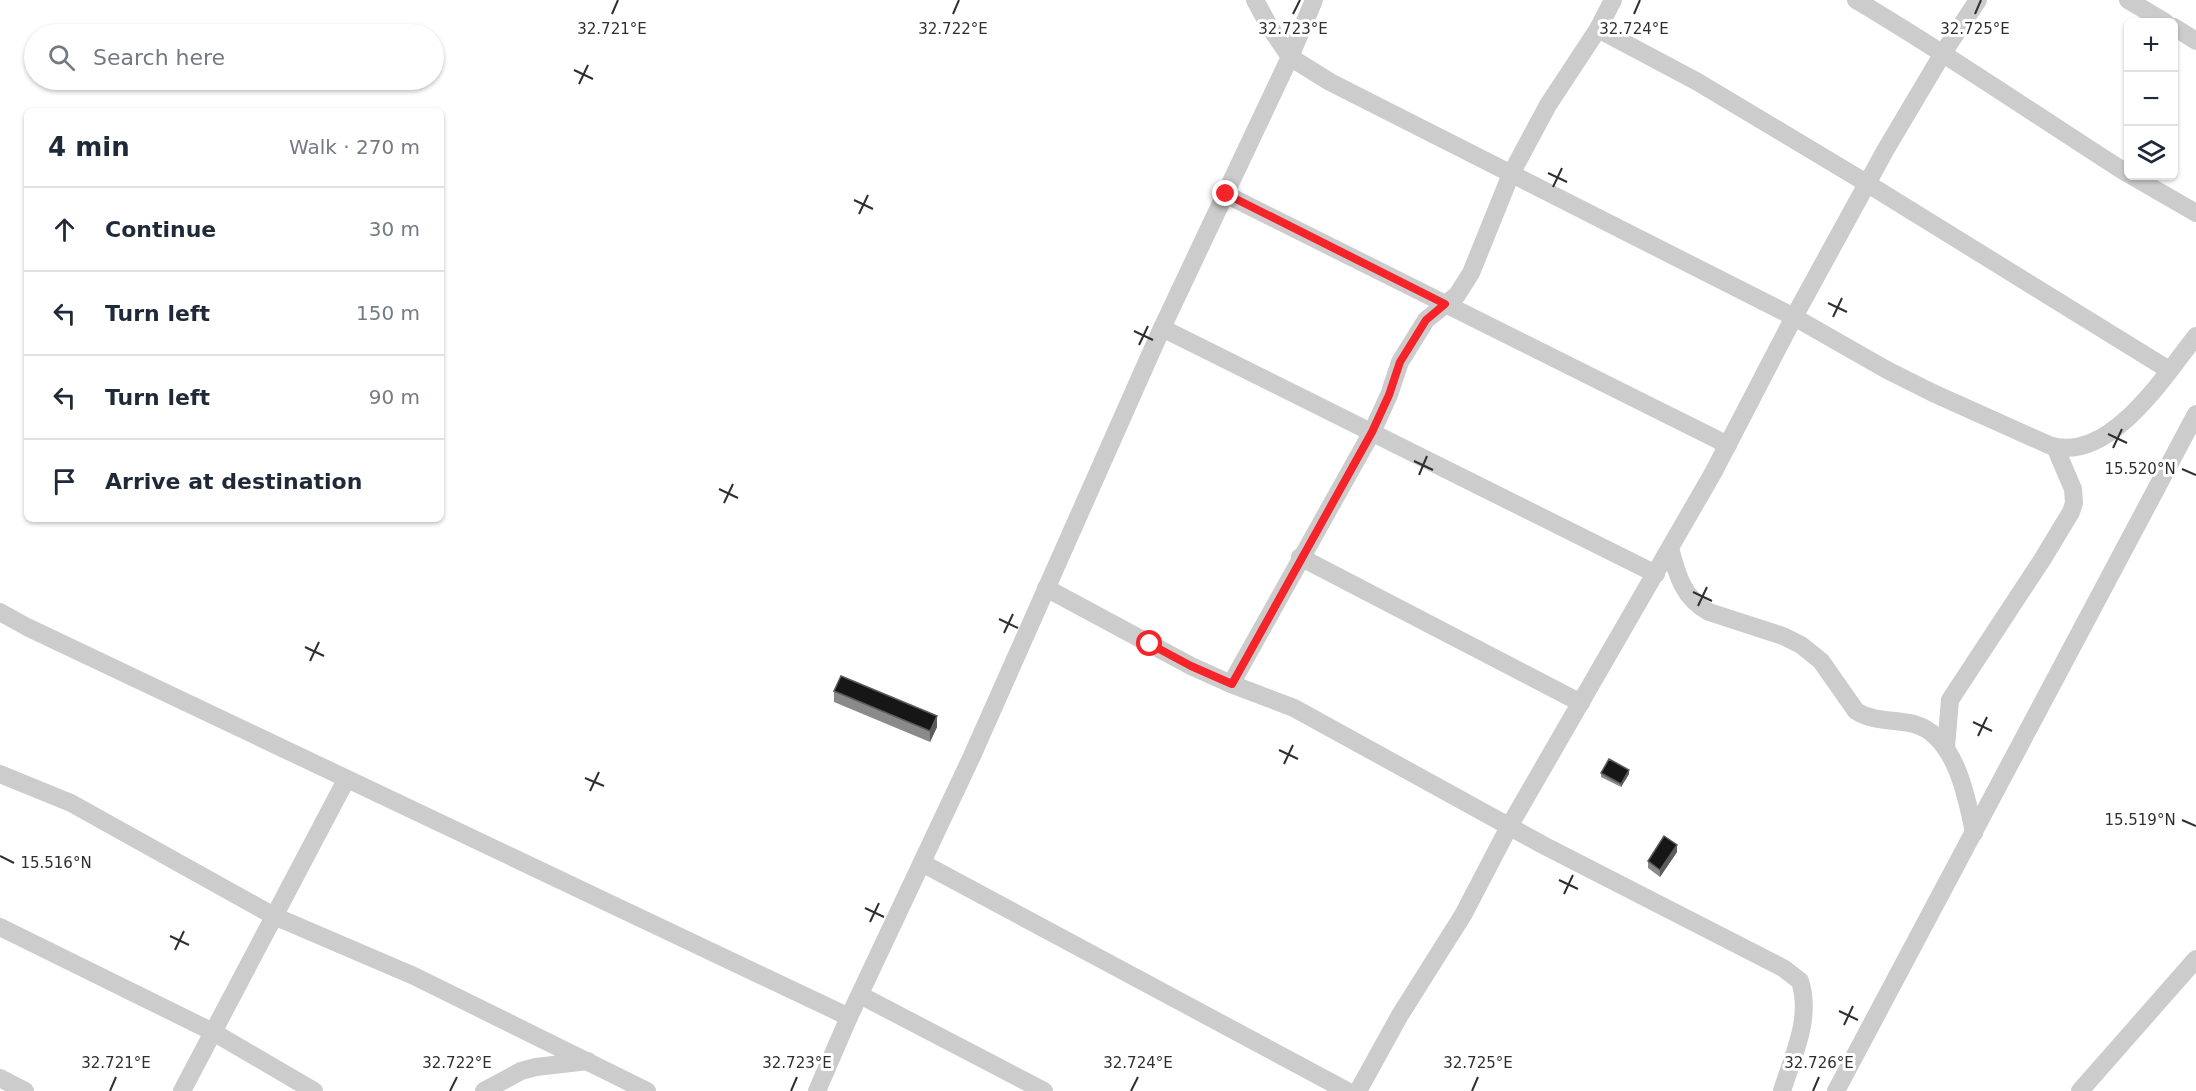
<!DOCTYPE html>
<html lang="en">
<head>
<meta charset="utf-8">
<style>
	:root { --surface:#fff; --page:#f2f2f3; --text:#1f2937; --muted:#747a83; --line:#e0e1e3 }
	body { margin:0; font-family:"DejaVu Sans",sans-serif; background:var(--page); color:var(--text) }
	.controls { position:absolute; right:18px; top:18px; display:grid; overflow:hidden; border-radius:9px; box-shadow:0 2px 4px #0004 }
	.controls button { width:54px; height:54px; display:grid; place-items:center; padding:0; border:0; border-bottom:2px solid var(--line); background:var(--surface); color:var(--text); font:30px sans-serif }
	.stop { position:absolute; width:18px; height:18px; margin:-14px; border:4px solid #f5232a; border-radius:50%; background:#fff }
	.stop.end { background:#f5232a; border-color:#fff; box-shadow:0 2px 6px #0008 }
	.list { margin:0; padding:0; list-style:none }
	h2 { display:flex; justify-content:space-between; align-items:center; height:78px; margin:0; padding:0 24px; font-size:26px }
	h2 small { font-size:20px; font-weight:400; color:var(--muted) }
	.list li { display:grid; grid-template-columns:39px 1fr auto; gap:18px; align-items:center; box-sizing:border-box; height:84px; padding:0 24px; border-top:2px solid var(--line) }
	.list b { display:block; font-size:22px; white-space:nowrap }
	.list em { font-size:20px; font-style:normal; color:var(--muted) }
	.icon { flex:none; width:33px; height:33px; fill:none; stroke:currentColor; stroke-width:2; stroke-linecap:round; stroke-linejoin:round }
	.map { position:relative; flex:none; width:2196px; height:1091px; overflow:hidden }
	.search { position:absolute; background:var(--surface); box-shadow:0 2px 4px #0004; left:24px; top:24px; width:420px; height:66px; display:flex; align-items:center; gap:15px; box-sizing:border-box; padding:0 21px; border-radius:33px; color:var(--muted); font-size:22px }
	.panel { position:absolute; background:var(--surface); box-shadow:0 2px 4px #0004; left:24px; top:108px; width:420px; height:414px; border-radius:9px }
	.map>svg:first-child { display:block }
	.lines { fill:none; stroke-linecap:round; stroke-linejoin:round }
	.street { stroke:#ccc; stroke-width:18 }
	.wall { fill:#8a8a8a }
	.shaded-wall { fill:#5c5c5c }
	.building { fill:#161616; stroke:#5c5c5c; stroke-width:1.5 }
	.route { stroke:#f5232a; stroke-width:8 }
	.ticks { fill:none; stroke:#2f2f2f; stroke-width:2 }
	.ticks-label { font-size:15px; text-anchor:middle; fill:#2f2f2f; stroke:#fff; stroke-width:6; stroke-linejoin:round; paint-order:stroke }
</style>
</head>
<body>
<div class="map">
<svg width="2196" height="1091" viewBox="0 0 2196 1091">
	<rect width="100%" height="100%" fill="#fff"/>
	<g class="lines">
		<g class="street">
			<path d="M 1255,0 L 1269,26 L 1290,57 L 1330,82 L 1794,317 L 1887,370 L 1933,393 L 2049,445 C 2109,465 2165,375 2196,336"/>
			<path d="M 1856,0 C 1949,55 2037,116 2128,174"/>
			<path d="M 2128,0 L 2165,22"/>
			<path d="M 2174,27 L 2196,41"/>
			<path d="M 1598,29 L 1696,81 L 1868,184 L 2169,370"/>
			<path d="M 2132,176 L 2196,213"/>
			<path d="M 1225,194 L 1728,445"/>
			<path d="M 1162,328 L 1656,574"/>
			<path d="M 1670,548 C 1677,575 1683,598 1709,612 L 1783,636 L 1801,645 L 1821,661 L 1856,711 C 1873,722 1894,719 1914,724 C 1955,735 1967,797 1974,833"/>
			<path d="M 1300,557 L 1581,703"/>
			<path d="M 1046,588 L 1191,666 L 1231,684 L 1294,708 L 1543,845 L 1783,968 L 1800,981 C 1812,1019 1793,1055 1782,1091"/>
			<path d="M 0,612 L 27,627 L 849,1017"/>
			<path d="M 1231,684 L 1372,432 L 1389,395 L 1400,362 L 1426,320 L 1457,295 L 1471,273 L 1511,174 L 1548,105 L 1598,29 L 1613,0"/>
			<path d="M 1946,747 L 1950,700 L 2042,560 L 2071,512 L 2074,503 L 2073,489 L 2055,447"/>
			<path d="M 0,774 L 71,803 L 274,916 L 414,976 L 647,1091"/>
			<path d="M 922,863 L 1347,1091"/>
			<path d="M 0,927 L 213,1032 L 314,1091"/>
			<path d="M 860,995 L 1044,1091"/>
			<path d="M 0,1078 L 25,1091"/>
			<path d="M 182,1091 L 346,780"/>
			<path d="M 484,1091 L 521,1071 L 536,1067 L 588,1061"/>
			<path d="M 817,1091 L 849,1017 L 972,756 L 1162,328 L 1290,57 L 1314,0"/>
			<path d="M 1358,1091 L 1400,1015 L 1463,915 L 1510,825 L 1713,473 L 1794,317 L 1886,149 L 1943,53 L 1978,0"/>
			<path d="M 1836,1091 L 2196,414"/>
			<path d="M 2080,1091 L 2196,959"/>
		</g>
	</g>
	<g class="wall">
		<path d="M 834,691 L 937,727 L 930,742 L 834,702 Z"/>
		<path d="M 1601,773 L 1629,774 L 1621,787 L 1601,777 Z"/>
		<path d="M 1677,852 L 1660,877 L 1648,868 L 1648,861 Z"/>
	</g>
	<g class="shaded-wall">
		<path d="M 937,716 L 937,727 L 930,742 L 930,731 Z"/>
		<path d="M 1629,770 L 1629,774 L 1621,787 L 1621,784 Z"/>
		<path d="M 1677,845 L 1677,852 L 1660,877 L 1660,870 Z"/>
	</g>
	<g class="building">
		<path d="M 841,676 L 937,716 L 930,731 L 834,691 Z"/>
		<path d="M 1609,759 L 1629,770 L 1621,784 L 1601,773 Z"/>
		<path d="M 1664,836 L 1677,845 L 1660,870 L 1648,861 Z"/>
	</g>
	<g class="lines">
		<path class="route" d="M 1150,644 L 1191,666 L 1232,684 L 1372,432 L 1389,395 L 1400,362 L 1426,320 L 1445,304 L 1226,194"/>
	</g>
	<path class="ticks" d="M 612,14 L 618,0M 953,14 L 959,0M 1293,14 L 1300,0M 1634,14 L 1640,0M 1975,14 L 1981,0M 574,70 L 593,79M 579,84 L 588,65M 1548,173 L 1567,182M 1553,187 L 1562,168M 854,200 L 873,209M 859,214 L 868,195M 1828,303 L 1847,312M 1833,317 L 1842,298M 1134,331 L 1153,340M 1139,345 L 1148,326M 2108,434 L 2127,443M 2113,448 L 2122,429M 1414,461 L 1433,470M 2182,469 L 2196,475M 1419,475 L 1427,456M 719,489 L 738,498M 724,503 L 733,484M 1693,592 L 1712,601M 1698,606 L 1707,587M 999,619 L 1018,628M 1004,633 L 1013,614M 305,647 L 324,656M 310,661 L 319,642M 1973,722 L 1992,731M 1978,736 L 1987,717M 1279,750 L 1298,759M 1284,764 L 1293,745M 585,778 L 604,786M 590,791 L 599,772M 2182,820 L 2196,826M 0,856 L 14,863M 1559,880 L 1578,889M 1564,894 L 1573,875M 865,908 L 884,917M 870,922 L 879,903M 170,936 L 189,945M 175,950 L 184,931M 1839,1011 L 1858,1020M 1844,1025 L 1853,1006M 110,1091 L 116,1077M 450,1091 L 457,1077M 791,1091 L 797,1077M 1131,1091 L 1138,1077M 1472,1091 L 1478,1077M 1813,1091 L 1819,1077"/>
	<g class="ticks-label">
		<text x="612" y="34">32.721°E</text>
		<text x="953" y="34">32.722°E</text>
		<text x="1293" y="34">32.723°E</text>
		<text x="1634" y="34">32.724°E</text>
		<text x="1975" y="34">32.725°E</text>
		<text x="2140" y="474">15.520°N</text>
		<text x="2140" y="825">15.519°N</text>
		<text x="56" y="868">15.516°N</text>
		<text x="116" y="1068">32.721°E</text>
		<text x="457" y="1068">32.722°E</text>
		<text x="797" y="1068">32.723°E</text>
		<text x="1138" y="1068">32.724°E</text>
		<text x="1478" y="1068">32.725°E</text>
		<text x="1819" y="1068">32.726°E</text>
	</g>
</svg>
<div class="controls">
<button>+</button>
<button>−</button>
<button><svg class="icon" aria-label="layers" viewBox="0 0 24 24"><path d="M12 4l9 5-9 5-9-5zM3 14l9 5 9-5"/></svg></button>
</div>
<div class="stop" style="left:1150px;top:644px"></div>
<div class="stop end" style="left:1226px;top:194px"></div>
<div class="search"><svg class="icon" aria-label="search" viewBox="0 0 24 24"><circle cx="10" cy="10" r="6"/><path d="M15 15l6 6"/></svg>Search here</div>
<section class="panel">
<h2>4 min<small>Walk · 270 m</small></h2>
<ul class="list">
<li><svg class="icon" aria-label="ahead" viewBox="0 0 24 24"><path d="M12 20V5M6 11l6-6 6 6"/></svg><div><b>Continue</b></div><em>30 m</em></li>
<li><svg class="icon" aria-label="left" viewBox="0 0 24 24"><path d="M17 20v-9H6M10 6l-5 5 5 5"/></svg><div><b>Turn left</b></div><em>150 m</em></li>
<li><svg class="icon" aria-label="left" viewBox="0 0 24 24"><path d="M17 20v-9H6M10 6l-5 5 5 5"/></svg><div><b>Turn left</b></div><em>90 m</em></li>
<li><svg class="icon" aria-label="arrive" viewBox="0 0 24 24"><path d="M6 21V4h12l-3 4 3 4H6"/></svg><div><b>Arrive at destination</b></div></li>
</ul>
</section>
</div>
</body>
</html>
